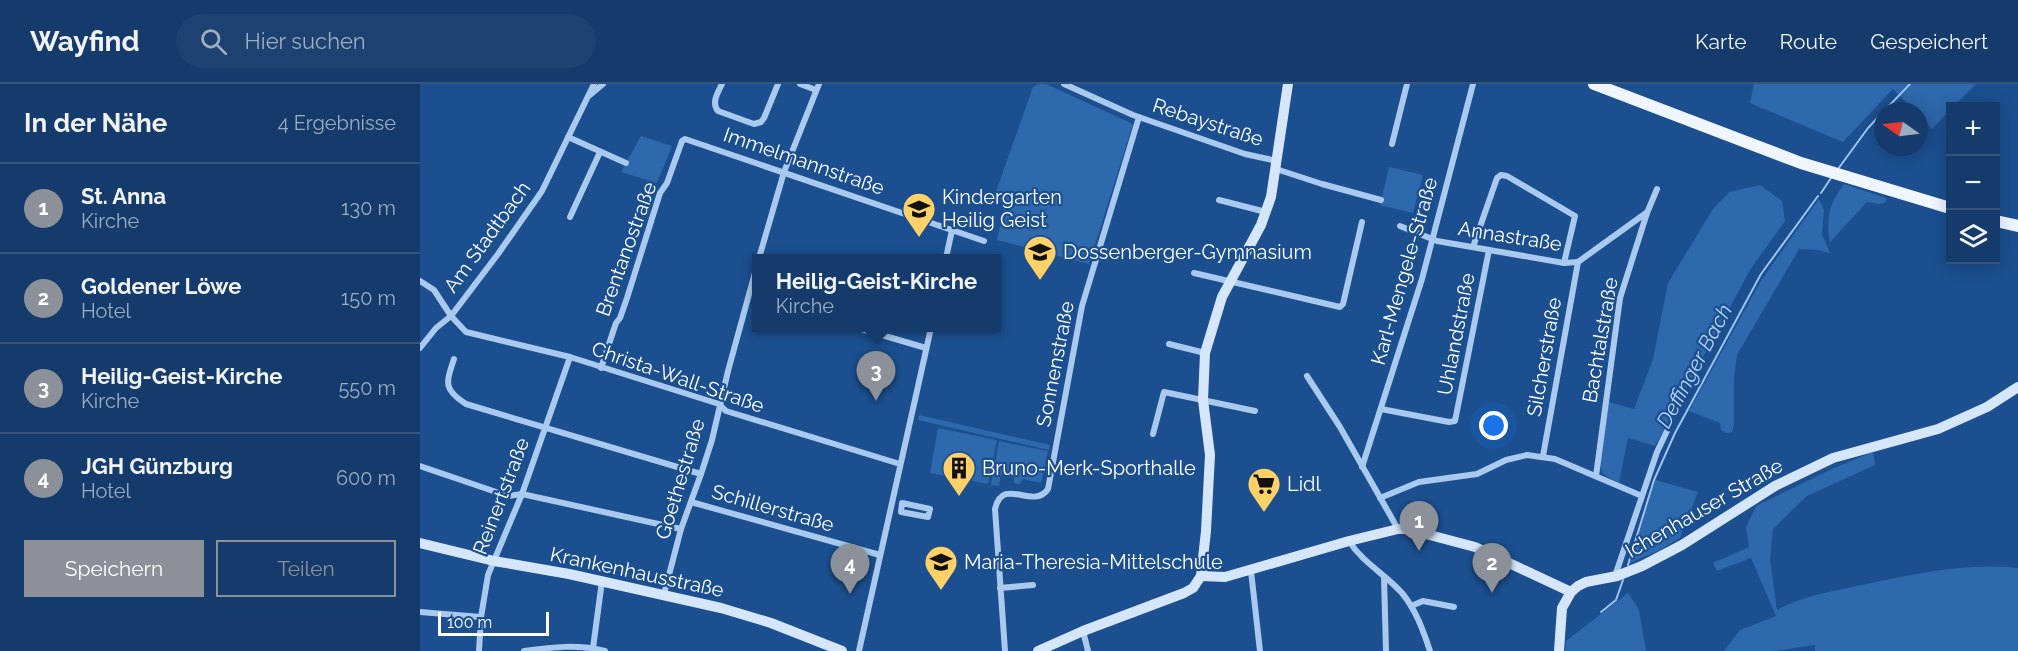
<!DOCTYPE html>
<html lang="de">
<head>
<meta charset="utf-8">
<style>
	:root { --surface:#143b6b; --page:#1d4271; --text:#f1f3f6; --muted:#9dadc1; --line:#33557e; --accent:#8c9099 }
	body { margin:0; font-family:Raleway,sans-serif; background:var(--page); color:var(--text) }
	.controls { position:absolute; right:18px; top:18px; display:grid; overflow:hidden; border-radius:0px; box-shadow:0 3px 15px #0003 }
	.controls button { width:54px; height:54px; display:grid; place-items:center; padding:0; border:0; border-bottom:2px solid var(--line); background:var(--surface); color:var(--text); font:30px sans-serif }
	.compass { position:absolute; left:1454px; top:18px; width:54px; height:54px; border-radius:50%; background:var(--surface); box-shadow:0 3px 15px #0003; rotate:284deg }
	.scale { position:absolute; left:18px; bottom:15px; width:111px; box-sizing:border-box; padding-left:6px; border:3px solid #fff; border-top:0; font-size:16px; line-height:21px; white-space:nowrap; color:#fff; -webkit-text-stroke:4px #1b4f8f; paint-order:stroke }
	.you { position:absolute; left:1074px; top:342px; width:21px; height:21px; margin:-15px; border:4px solid #fff; border-radius:50%; background:#1a73e8; box-shadow:0 0 0 9px #1a73e833 }
	.badge { display:grid; place-items:center; width:39px; height:39px; border-radius:50%; background:var(--accent); color:#fff; font-size:20px; font-weight:700 }
	.pin { position:absolute; translate:-50% -50px; filter:drop-shadow(0 2px 3px #0008) }
	.pin::after { content:''; position:absolute; top:32px; width:21px; height:18px; background:inherit; clip-path:polygon(0 0,100% 0,50% 100%) }
	.popup { position:absolute; left:332px; top:170px; width:249px; height:78px; box-sizing:border-box; display:grid; place-content:center; border-radius:0px; background:var(--surface); filter:drop-shadow(0 2px 4px #0005); font-size:20px; white-space:nowrap; color:var(--muted) }
	.popup b { font-size:22px; color:var(--text) }
	.popup::after { content:''; position:absolute; left:50%; top:100%; margin-left:-12px; border:12px solid transparent; border-top-color:var(--surface) }
	.list { margin:0; padding:0; list-style:none }
	h2 { display:flex; justify-content:space-between; align-items:center; height:78px; margin:0; padding:0 24px; font-size:26px }
	h2 small { font-size:20px; font-weight:400; color:var(--muted) }
	.list li { display:grid; grid-template-columns:39px 1fr auto; gap:18px; align-items:center; box-sizing:border-box; height:90px; padding:0 24px; border-top:2px solid var(--line) }
	.list b { display:block; font-size:22px; white-space:nowrap }
	.list p { margin:0; font-size:20px; white-space:nowrap; color:var(--muted) }
	.list em { font-size:20px; font-style:normal; color:var(--muted) }
	.actions { display:flex; gap:12px; padding:18px 24px }
	.actions a { flex:1; padding:14px 0; border:2px solid var(--accent); border-radius:0px; text-align:center; font-size:21px; color:var(--accent) }
	.actions .main { background:var(--accent); color:#fff }
	.icon { flex:none; width:33px; height:33px; fill:none; stroke:currentColor; stroke-width:2; stroke-linecap:round; stroke-linejoin:round }
	.map { position:relative; flex:none; width:1598px; height:567px; overflow:hidden }
	header { display:flex; align-items:center; gap:36px; box-sizing:border-box; height:84px; padding:0 30px; background:var(--surface); border-bottom:2px solid var(--line) }
	header strong { font-size:28px }
	nav { display:flex; gap:33px; margin-inline-start:auto; font-size:21px }
	.search { width:420px; height:54px; background:var(--page); display:flex; align-items:center; gap:15px; box-sizing:border-box; padding:0 21px; border-radius:33px; color:var(--muted); font-size:22px }
	main { display:flex }
	aside { flex:1; background:var(--surface) }
	.map>svg:first-child { display:block }
	.green { fill:#2e69ad }
	.lines { fill:none; stroke-linecap:round; stroke-linejoin:round }
	.stream { stroke:#9cc4f0; stroke-width:2 }
	.street { stroke:#a9c9ee; stroke-width:6 }
	.secondary { stroke:#d6e6fa; stroke-width:10 }
	.primary { stroke:#f0f6ff; stroke-width:12 }
	.labels { text-anchor:middle; dominant-baseline:central; stroke-width:4.5; stroke-linejoin:round; paint-order:stroke }
	.street-label { font-size:20px; fill:#fff; stroke:#1b4f8f }
	.poi-label { font-size:20px; fill:#fff; stroke:#1b4f8f; text-anchor:start }
	.water-label { font-size:21px; font-style:italic; fill:#b5d3f5; stroke:#1b4f8f }
</style>
</head>
<body>
<header>
<strong>Wayfind</strong>
<div class="search"><svg class="icon" aria-label="search" viewBox="0 0 24 24"><circle cx="10" cy="10" r="6"/><path d="M15 15l6 6"/></svg>Hier suchen</div>
<nav><a>Karte</a><a>Route</a><a>Gespeichert</a></nav>
</header>
<main>
<aside>
<h2>In der Nähe<small>4 Ergebnisse</small></h2>
<ul class="list">
<li><span class="badge">1</span><div><b>St. Anna</b><p>Kirche</p></div><em>130 m</em></li>
<li><span class="badge">2</span><div><b>Goldener Löwe</b><p>Hotel</p></div><em>150 m</em></li>
<li><span class="badge">3</span><div><b>Heilig-Geist-Kirche</b><p>Kirche</p></div><em>550 m</em></li>
<li><span class="badge">4</span><div><b>JGH Günzburg</b><p>Hotel</p></div><em>600 m</em></li>
</ul>
<div class="actions"><a class="main">Speichern</a><a>Teilen</a></div>
</aside>
<div class="map">
<svg width="1598" height="567" viewBox="0 0 1598 567">
	<rect width="100%" height="100%" fill="#1b4f8f"/>
	<g class="green">
		<path d="M 619,0 L 626,0 L 713,40 L 669,180 L 577,156 L 585,119 L 573,116 L 613,3 Z"/>
		<path d="M 1334,0 L 1556,0 L 1534,22 L 1530,22 L 1530,26 L 1512,45 L 1499,32 L 1499,27 L 1495,27 L 1473,5 L 1423,58 L 1330,19 Z"/>
		<path d="M 221,52 L 252,62 L 237,99 L 201,88 Z"/>
		<path d="M 969,83 L 1003,91 L 993,129 L 960,121 Z"/>
		<path d="M 1424,100 L 1466,114 L 1466,118 L 1459,120 L 1447,118 L 1410,158 C 1406,133 1409,120 1424,100 Z"/>
		<path d="M 1340,101 L 1362,117 L 1365,137 L 1330,186 L 1235,362 L 1208,354 L 1199,399 L 1183,390 L 1180,382 L 1189,318 L 1214,325 L 1233,275 L 1248,199 L 1293,125 L 1309,108 Z"/>
		<path d="M 1399,115 L 1404,126 L 1402,150 L 1410,169 L 1398,166 L 1379,165 L 1317,271 L 1314,295 L 1314,341 L 1312,348 L 1306,349 L 1301,346 L 1300,339 L 1269,327 L 1342,195 Z"/>
		<path d="M 499,331 L 630,361 L 629,366 L 498,336 Z"/>
		<path d="M 518,344 L 577,356 L 568,400 L 510,389 Z"/>
		<path d="M 579,357 L 628,367 L 621,399 L 603,395 L 600,400 L 594,399 L 594,393 L 581,391 L 579,402 L 571,401 Z"/>
		<path d="M 1453,368 L 1455,381 L 1387,412 L 1353,445 L 1350,476 L 1357,526 C 1382,512 1409,508 1437,502 C 1491,491 1543,478 1598,484 L 1598,567 L 1395,567 L 1395,561 L 1355,567 L 1304,567 L 1320,546 L 1356,532 L 1331,474 L 1297,487 L 1293,479 L 1329,463 L 1326,443 L 1336,422 L 1414,384 Z"/>
		<path d="M 1235,396 L 1278,408 L 1260,454 L 1238,467 L 1210,479 Z"/>
		<path d="M 1208,509 L 1219,526 L 1226,567 L 1145,567 L 1146,557 Z"/>
	</g>
	<g class="lines">
		<g class="stream">
			<path d="M 1464,27 L 1490,0"/>
			<path d="M 1418,85 L 1448,44 L 1463,28"/>
			<path d="M 1401,109 L 1411,94"/>
			<path d="M 1208,481 L 1234,396 L 1255,349 L 1341,190 L 1398,112"/>
			<path d="M 1181,528 L 1196,516 L 1203,496"/>
		</g>
		<g class="street">
			<path d="M 302,0 C 298,8 291,19 298,27 L 334,40 L 341,38 L 344,34 L 358,0"/>
			<path d="M 380,0 L 396,6"/>
			<path d="M 644,0 L 713,31 L 825,70 L 857,77"/>
			<path d="M 170,11 L 183,0"/>
			<path d="M 148,53 L 206,79"/>
			<path d="M 972,60 L 987,0"/>
			<path d="M 856,85 L 902,100 L 961,116"/>
			<path d="M 799,116 L 846,128"/>
			<path d="M 150,133 L 180,68"/>
			<path d="M 980,142 L 1017,157 L 1144,179 L 1158,178 L 1226,129"/>
			<path d="M 1053,163 L 1077,94 L 1081,91 L 1087,92 L 1155,132 L 1144,179"/>
			<path d="M 339,174 L 364,88 L 399,0"/>
			<path d="M 526,174 L 532,146"/>
			<path d="M 774,189 L 920,223 L 923,220 L 942,138"/>
			<path d="M 0,197 L 14,206 L 31,232 L 46,248 L 150,273 L 299,320 L 306,327 L 480,380"/>
			<path d="M 438,244 L 506,264"/>
			<path d="M 749,260 L 785,269"/>
			<path d="M 0,264 L 16,244 L 31,232 L 78,170 L 122,107 L 174,0"/>
			<path d="M 34,275 C 26,299 23,305 46,320 L 281,390"/>
			<path d="M 181,284 L 196,239 L 200,234 L 207,214 L 240,109 L 247,99 L 262,57 L 265,55 L 564,157"/>
			<path d="M 887,292 L 920,343 L 978,445"/>
			<path d="M 961,325 L 1029,338 L 1035,337 L 1069,166"/>
			<path d="M 733,350 L 744,308 L 835,327"/>
			<path d="M 1123,372 L 1158,178"/>
			<path d="M 0,382 L 88,412 L 102,410 L 261,445"/>
			<path d="M 942,383 L 1002,195 L 1053,0"/>
			<path d="M 1176,392 L 1200,214 L 1227,129 L 1237,105"/>
			<path d="M 960,414 L 999,398 L 1057,390 L 1086,376 L 1107,371 L 1135,375 L 1222,412"/>
			<path d="M 271,418 L 460,471"/>
			<path d="M 482,419 L 510,425 L 508,433 L 481,428 Z"/>
			<path d="M 929,457 C 942,478 965,490 982,509 C 996,526 1003,546 1010,567"/>
			<path d="M 831,487 L 840,567"/>
			<path d="M 1195,492 L 1237,368 L 1247,347"/>
			<path d="M 964,493 L 966,567"/>
			<path d="M 580,504 L 613,501"/>
			<path d="M 244,510 L 261,445 L 281,390 L 292,356 L 308,287 L 336,185"/>
			<path d="M 991,522 L 1003,517 L 1034,523"/>
			<path d="M 0,528 L 61,533"/>
			<path d="M 663,547 L 668,567"/>
			<path d="M 173,564 L 182,497"/>
			<path d="M 59,567 L 61,533 L 68,491 L 102,410 L 150,273"/>
			<path d="M 104,567 C 132,563 158,560 185,567"/>
			<path d="M 439,567 L 511,244"/>
			<path d="M 585,567 L 575,425 C 583,391 613,427 628,405 L 662,222 L 719,33"/>
		</g>
		<g class="secondary">
			<path d="M 0,459 L 74,477 L 149,490 L 301,524 L 351,539 L 422,567"/>
			<path d="M 781,492 L 805,493 L 929,457 L 978,445 L 987,445 L 1055,463 L 1151,508"/>
			<path d="M 618,567 L 663,547 L 764,509 L 773,504 L 781,492 L 786,447 L 790,371 L 783,316 L 785,269 L 802,213 L 841,141 L 851,113 L 868,0"/>
			<path d="M 1139,567 L 1142,524 L 1151,508 L 1158,502 L 1166,498 L 1197,492 L 1222,482 L 1262,461 L 1355,402 L 1413,374 L 1518,345 L 1567,323 L 1598,303"/>
		</g>
		<g class="primary">
			<path d="M 1174,0 L 1381,79 L 1530,124"/>
			<path d="M 1576,137 L 1598,142"/>
		</g>
	</g>
	<defs>
		<symbol id="school-pin" viewBox="-11 -11 22 30"><path d="M0 17L-7.5 6A9.5 9.5 0 1 1 7.5 6Z" fill="#ffd166" stroke="#1b4f8f"/><path d="M0-5L7-2L0 1L-7-2ZM-4 1L0 2.5L4 1V4Q0 6-4 4Z" fill="#111"/></symbol>
		<symbol id="building-pin" viewBox="-11 -11 22 30"><path d="M0 17L-7.5 6A9.5 9.5 0 1 1 7.5 6Z" fill="#ffd166" stroke="#1b4f8f"/><path d="M-4-6H4V6H1V3H-1V6H-4ZM-2.5-4.3h1.7v1.8h-1.7ZM.8-4.3h1.7v1.8H.8ZM-2.5-1h1.7V.8h-1.7ZM.8-1h1.7V.8H.8Z" fill="#111"/></symbol>
		<symbol id="supermarket-pin" viewBox="-11 -11 22 30"><path d="M0 17L-7.5 6A9.5 9.5 0 1 1 7.5 6Z" fill="#ffd166" stroke="#1b4f8f"/><path d="M-6-5.5h2.5l.6 2H6L4.5 2H-2.5L-4.4-4H-6ZM-1.5 3.2a1.3 1.3 0 1 0 .1 0ZM3 3.2a1.3 1.3 0 1 0 .1 0Z" fill="#111"/></symbol>
	</defs>
	<g fill-rule="evenodd">
		<use href="#school-pin" x="480" y="106" width="38" height="52"/>
		<use href="#school-pin" x="601" y="149" width="38" height="52"/>
		<use href="#building-pin" x="520" y="365" width="38" height="52"/>
		<use href="#supermarket-pin" x="825" y="381" width="38" height="52"/>
		<use href="#school-pin" x="502" y="459" width="38" height="52"/>
	</g>
	<g class="labels">
		<g class="street-label">
			<text transform="translate(788 38) rotate(18)">Rebaystraße</text>
			<text transform="translate(384 77) rotate(19)">Immelmannstraße</text>
			<text transform="translate(1090 152) rotate(9)">Annastraße</text>
			<text transform="translate(67 153) rotate(-54)">Am Stadtbach</text>
			<text transform="translate(206 165) rotate(-70)">Brentanostraße</text>
			<text transform="translate(984 187) rotate(-74)">Karl-Mengele-Straße</text>
			<text transform="translate(1036 250) rotate(-79)">Uhlandstraße</text>
			<text transform="translate(1180 256) rotate(-80)">Bachtalstraße</text>
			<text transform="translate(1124 273) rotate(-80)">Silcherstraße</text>
			<text transform="translate(635 280) rotate(-79)">Sonnenstraße</text>
			<text transform="translate(258 293) rotate(19)">Christa-Wall-Straße</text>
			<text transform="translate(260 395) rotate(-73)">Goethestraße</text>
			<text transform="translate(81 412) rotate(-69)">Reinertstraße</text>
			<text transform="translate(353 424) rotate(16)">Schillerstraße</text>
			<text transform="translate(1284 424) rotate(-30)">Ichenhauser Straße</text>
			<text transform="translate(217 488) rotate(12)">Krankenhausstraße</text>
		</g>
		<g class="poi-label">
			<text x="522" y="113">Kindergarten<tspan x="522" dy="23">Heilig Geist</tspan></text>
			<text x="643" y="168">Dossenberger-Gymnasium</text>
			<text x="562" y="384">Bruno-Merk-Sporthalle</text>
			<text x="867" y="400">Lidl</text>
			<text x="544" y="478">Maria-Theresia-Mittelschule</text>
		</g>
		<g class="water-label">
			<text transform="translate(1274 282) rotate(-62)">Deffinger Bach</text>
		</g>
	</g>
</svg>
<div class="controls">
<button>+</button>
<button>−</button>
<button><svg class="icon" aria-label="layers" viewBox="0 0 24 24"><path d="M12 4l9 5-9 5-9-5zM3 14l9 5 9-5"/></svg></button>
</div>
<svg class="compass" viewBox="-18 -18 36 36"><path d="M0-13l5 13h-10z" fill="#e53935"/><path d="M0 13l5-13h-10z" fill="#9dadc1"/></svg>
<div class="scale">100 m</div>
<div class="you"></div>
<div class="pin badge" style="left:999px;top:467px">1</div>
<div class="pin badge" style="left:1072px;top:509px">2</div>
<div class="pin badge" style="left:456px;top:317px">3</div>
<div class="popup"><b>Heilig-Geist-Kirche</b>Kirche</div>
<div class="pin badge" style="left:430px;top:510px">4</div>
</div>
</main>
</body>
</html>
